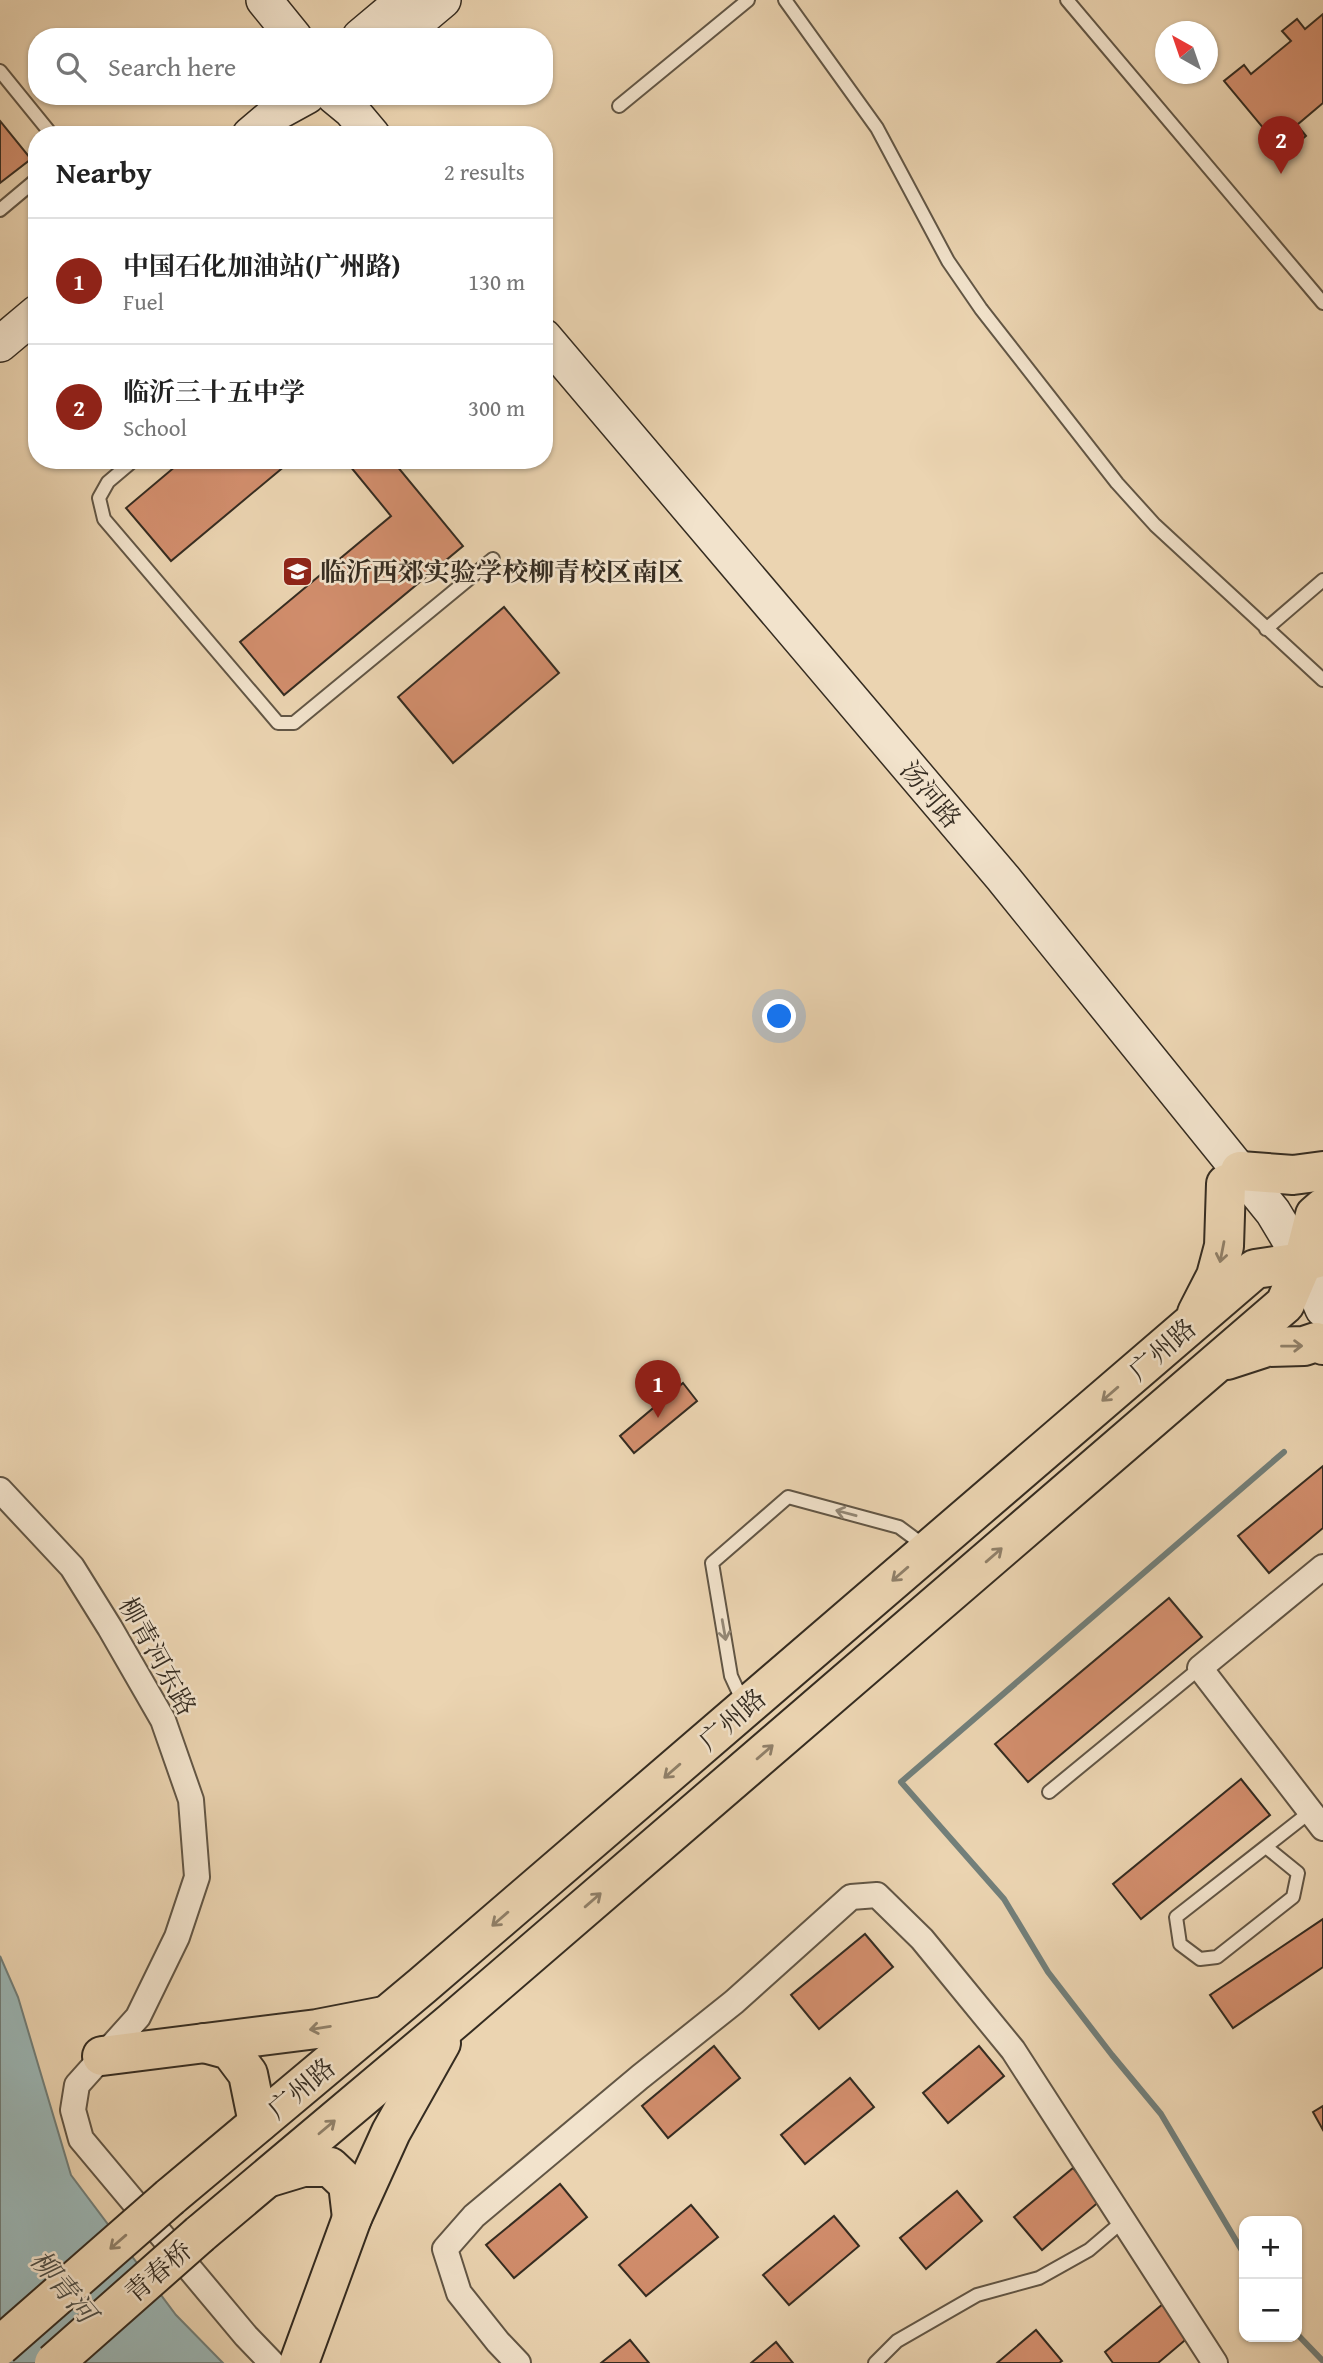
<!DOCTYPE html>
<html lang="en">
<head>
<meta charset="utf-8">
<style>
	:root { --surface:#fff; --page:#f6f6f6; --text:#222; --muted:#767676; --line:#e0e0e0; --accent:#8f2418 }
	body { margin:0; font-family:"Gentium Book Plus","Noto Serif SC",serif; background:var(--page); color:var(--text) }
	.controls { position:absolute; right:21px; bottom:21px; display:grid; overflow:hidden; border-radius:14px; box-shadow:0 2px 5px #0004 }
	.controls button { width:63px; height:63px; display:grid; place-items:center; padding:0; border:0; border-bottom:2px solid var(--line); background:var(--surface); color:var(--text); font:35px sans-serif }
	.compass { position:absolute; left:1155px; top:21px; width:63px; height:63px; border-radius:50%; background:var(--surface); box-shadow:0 2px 5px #0004; rotate:320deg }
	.you { position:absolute; left:780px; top:1017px; width:24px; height:24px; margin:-18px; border:5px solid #fff; border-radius:50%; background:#1a73e8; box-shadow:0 0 0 10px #1a73e833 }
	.badge { display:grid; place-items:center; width:46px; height:46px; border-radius:50%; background:var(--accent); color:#fff; font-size:23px; font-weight:700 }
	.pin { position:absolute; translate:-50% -58px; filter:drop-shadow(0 2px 4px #0008) }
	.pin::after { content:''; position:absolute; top:37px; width:24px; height:21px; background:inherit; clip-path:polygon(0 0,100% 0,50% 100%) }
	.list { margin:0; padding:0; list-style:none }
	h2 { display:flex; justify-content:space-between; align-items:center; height:91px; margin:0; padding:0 28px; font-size:30px }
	h2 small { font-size:23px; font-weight:400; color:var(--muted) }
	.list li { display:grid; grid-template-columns:46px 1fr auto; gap:21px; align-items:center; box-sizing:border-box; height:126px; padding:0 28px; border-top:2px solid var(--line) }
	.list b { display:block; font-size:26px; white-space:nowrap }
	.list p { margin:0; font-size:23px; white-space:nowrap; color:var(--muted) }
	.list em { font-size:23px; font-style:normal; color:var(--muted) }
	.icon { flex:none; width:38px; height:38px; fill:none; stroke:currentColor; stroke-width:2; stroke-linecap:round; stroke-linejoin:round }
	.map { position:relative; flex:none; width:1323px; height:2363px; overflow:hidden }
	.search { position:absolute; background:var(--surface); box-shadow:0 2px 5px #0004; left:28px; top:28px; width:525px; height:77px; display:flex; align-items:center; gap:18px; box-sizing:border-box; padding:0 24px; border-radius:28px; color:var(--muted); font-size:26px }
	.panel { position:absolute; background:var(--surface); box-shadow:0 2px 5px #0004; left:28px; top:126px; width:525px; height:343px; border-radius:28px }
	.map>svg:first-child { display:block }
	.water { fill:#9bb6b5; stroke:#727f7a; stroke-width:2 }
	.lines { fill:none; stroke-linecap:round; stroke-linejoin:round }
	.stream { stroke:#727f7a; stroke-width:6 }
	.building { fill:#d28e6d; stroke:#352c21; stroke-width:2 }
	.lane-casing { stroke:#625645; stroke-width:16 }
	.street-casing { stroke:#625645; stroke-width:28 }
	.secondary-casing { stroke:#352c21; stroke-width:38 }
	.primary-casing { stroke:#352c21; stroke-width:42 }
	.lane { stroke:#f2e3cc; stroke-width:12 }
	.street { stroke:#f2e3cc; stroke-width:24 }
	.secondary { stroke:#f2e3cc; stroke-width:35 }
	.primary { stroke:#ebd4b1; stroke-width:38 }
	.primary-bridge-casing { stroke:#352c21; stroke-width:42; stroke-linecap:butt }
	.primary-bridge { stroke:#ebd4b1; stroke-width:38 }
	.oneway { stroke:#908069 }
	.oneway2 { stroke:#948876 }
	.labels { text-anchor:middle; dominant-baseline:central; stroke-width:5; stroke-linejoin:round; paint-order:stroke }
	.poi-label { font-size:26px; font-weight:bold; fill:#352c21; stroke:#f2e3cc; text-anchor:start }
	.street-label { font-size:26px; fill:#352c21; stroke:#f2e3cc }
	.water-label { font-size:28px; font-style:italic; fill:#4e4e46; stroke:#f2e3cc }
</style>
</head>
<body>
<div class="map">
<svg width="1323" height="2363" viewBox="0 0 1323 2363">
	<rect width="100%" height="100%" fill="#ebd4b1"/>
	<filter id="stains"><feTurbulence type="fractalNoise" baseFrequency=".00286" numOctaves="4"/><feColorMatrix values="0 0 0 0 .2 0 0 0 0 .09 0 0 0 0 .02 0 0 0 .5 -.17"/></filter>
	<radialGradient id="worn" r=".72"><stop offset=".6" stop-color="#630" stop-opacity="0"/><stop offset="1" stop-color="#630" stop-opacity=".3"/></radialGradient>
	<path class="water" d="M 0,1956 L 18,1997 L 71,2175 L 176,2315 L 223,2363 L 0,2363 Z"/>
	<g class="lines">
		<g class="stream">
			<path d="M 1244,2254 L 1161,2114 L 1112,2055 L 1048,1972 L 1004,1899 L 901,1782 L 1284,1452"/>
			<path d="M 1297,2334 L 1323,2361"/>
		</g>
	</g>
	<g class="building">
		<path d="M 1323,14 L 1323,103 L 1297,125 L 1306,136 L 1285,154 L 1224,81 L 1244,65 L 1251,74 L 1291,41 L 1282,31 L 1297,19 L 1305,29 Z"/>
		<path d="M 0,121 L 31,159 L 0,183 Z"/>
		<path d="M 183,460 L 292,460 L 171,561 L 126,508 Z"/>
		<path d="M 345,460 L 392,460 L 463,546 L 284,695 L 240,642 L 391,516 Z"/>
		<path d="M 504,607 L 559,673 L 453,763 L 398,697 Z"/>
		<path d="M 683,1383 L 697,1401 L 634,1453 L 620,1436 Z"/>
		<path d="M 1323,1466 L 1323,1528 L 1269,1573 L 1238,1536 Z"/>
		<path d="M 1169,1598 L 1202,1637 L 1028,1782 L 995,1744 Z"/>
		<path d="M 1241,1779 L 1270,1815 L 1141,1919 L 1113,1884 Z"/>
		<path d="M 1323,1919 L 1323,1967 L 1233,2028 L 1210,1995 Z"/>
		<path d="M 865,1934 L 893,1967 L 819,2029 L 791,1995 Z"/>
		<path d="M 714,2046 L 740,2078 L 668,2138 L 642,2106 Z"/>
		<path d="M 979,2046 L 1004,2076 L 948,2123 L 923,2093 Z"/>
		<path d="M 850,2078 L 874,2107 L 805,2164 L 781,2135 Z"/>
		<path d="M 1323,2106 L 1323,2130 L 1313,2112 Z"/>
		<path d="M 1073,2168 L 1101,2200 L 1042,2250 L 1014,2217 Z"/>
		<path d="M 560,2184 L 587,2217 L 514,2278 L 486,2245 Z"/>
		<path d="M 957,2191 L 982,2221 L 926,2269 L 900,2238 Z"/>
		<path d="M 691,2205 L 718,2237 L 646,2296 L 619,2265 Z"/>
		<path d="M 834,2216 L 859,2246 L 789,2305 L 763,2275 Z"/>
		<path d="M 1163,2304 L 1190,2336 L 1158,2363 L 1113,2363 L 1105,2352 Z"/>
		<path d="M 1036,2330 L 1062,2361 L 1059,2363 L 997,2363 Z"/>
		<path d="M 630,2340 L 649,2363 L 601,2363 Z"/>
		<path d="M 776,2342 L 793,2363 L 751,2363 Z"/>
	</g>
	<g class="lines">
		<defs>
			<g id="lane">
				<path d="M 785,0 L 877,128 L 948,261 L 981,309 L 1117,483 L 1155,525 L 1323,680"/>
				<path d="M 1067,0 L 1323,303"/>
				<path d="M 0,71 L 52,135"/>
				<path d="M 619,106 L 748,0"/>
				<path d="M 0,210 L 37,179"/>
				<path d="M 134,460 L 108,482 L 99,498 L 104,519 L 278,723 L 294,723 L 493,559"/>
				<path d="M 1266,629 L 1323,580"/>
				<path d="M 743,1702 L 731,1676 L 712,1563 L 788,1497 L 899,1527 L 926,1547"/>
				<path d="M 1049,1792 L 1200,1668"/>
				<path d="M 1266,1847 L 1298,1873 L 1293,1897 L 1217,1957 L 1200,1959 L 1180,1944 L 1176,1917 L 1310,1812"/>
				<path d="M 875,2363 L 897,2341 L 977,2295 L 1039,2278 L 1089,2250 L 1123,2221"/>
			</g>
			<g id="street">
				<path d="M 0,1490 L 72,1567 L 110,1628 L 163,1720 L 191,1800 L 197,1877 L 177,1937 L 138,2017 L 77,2085 L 73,2110 L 81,2139 L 246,2336 L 272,2363"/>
				<path d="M 1323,1567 L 1200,1668 L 1323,1828"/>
				<path d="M 518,2363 L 498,2342 L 459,2293 L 445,2249 L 474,2216 L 640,2077 L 734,2002 L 851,1897 L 877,1895 L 922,1939 L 1013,2050 L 1215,2363"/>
			</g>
			<g id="secondary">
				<path d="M 264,0 L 294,37"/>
				<path d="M 360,37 L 404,0"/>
				<path d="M 399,37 L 443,0"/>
				<path d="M 334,96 L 351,110 L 372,135"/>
				<path d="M 250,135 L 276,113 L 307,96"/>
				<path d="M 544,337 L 1003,878 L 1273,1212 L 1303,1262 L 1323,1309"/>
				<path d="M 0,344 L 37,313"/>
			</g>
			<g id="primary">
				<path d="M 1240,1171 L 1293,1175 L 1323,1171"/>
				<path d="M 1197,1313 L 1216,1276 L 1224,1246 L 1226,1184"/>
				<path d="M 1227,1360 L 1267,1347 L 1304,1346 L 1316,1342 L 1323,1345"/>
				<path d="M 204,2043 L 230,2050 L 248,2074 L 258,2123"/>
				<path d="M 102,2056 L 317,2029 L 384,2016"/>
				<path d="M 270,2177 L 303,2167 L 330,2167 L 348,2184 L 352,2218"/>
				<path d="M 170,2197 L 423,1985 L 1255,1269 L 1303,1262 L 1321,1257"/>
				<path d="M 200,2234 L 453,2021 L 1285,1304 L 1303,1262 L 1315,1215 L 1323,1208"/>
				<path d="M 299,2363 L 352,2218 L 391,2132 L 441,2043"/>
			</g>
		</defs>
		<use href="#lane" class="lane-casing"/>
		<use href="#street" class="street-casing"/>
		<use href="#secondary" class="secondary-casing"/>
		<use href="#primary" class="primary-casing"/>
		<use href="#lane" class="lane"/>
		<use href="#street" class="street"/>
		<use href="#secondary" class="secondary"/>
		<use href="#primary" class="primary"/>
		<defs>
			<g id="primary-bridge">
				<path d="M 0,2346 L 170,2197"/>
				<path d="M 54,2363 L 200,2234"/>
			</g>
		</defs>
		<use href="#primary-bridge" class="primary-bridge-casing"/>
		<use href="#primary-bridge" class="primary-bridge"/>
	</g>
	<defs><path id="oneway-shaft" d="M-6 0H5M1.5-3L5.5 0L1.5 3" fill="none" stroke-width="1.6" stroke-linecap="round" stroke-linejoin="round" transform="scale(1.75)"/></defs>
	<g class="oneway">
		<use href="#oneway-shaft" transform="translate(1222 1252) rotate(101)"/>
		<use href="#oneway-shaft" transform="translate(1292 1346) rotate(-1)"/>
		<use href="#oneway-shaft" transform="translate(1110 1394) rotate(139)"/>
		<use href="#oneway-shaft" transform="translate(994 1555) rotate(-41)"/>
		<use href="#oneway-shaft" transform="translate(900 1574) rotate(139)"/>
		<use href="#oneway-shaft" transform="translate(765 1752) rotate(-41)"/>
		<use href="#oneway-shaft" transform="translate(672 1771) rotate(139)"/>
		<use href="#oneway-shaft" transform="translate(593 1900) rotate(-41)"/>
		<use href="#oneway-shaft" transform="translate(500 1919) rotate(139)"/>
		<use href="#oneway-shaft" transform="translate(320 2028) rotate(171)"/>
		<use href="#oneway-shaft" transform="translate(327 2127) rotate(-40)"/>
		<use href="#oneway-shaft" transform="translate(118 2242) rotate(139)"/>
	</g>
	<g class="oneway2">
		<use href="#oneway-shaft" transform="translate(846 1513) rotate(-165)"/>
		<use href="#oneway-shaft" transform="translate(724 1630) rotate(80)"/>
	</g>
	<defs>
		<symbol id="school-square" viewBox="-11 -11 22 22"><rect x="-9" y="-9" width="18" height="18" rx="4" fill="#8f2418" stroke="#f2e3cc"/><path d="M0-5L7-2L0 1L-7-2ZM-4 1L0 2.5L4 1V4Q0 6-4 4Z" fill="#fff"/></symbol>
	</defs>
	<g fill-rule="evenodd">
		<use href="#school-square" x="280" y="554" width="35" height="35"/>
	</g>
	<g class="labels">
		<g class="poi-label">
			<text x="320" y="571">临沂西郊实验学校柳青校区南区</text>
		</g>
		<g class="street-label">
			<text transform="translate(931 794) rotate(50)">汤河路</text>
			<text transform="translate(1162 1349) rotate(-41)">广州路</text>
			<text transform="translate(158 1656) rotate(61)">柳青河东路</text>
			<text transform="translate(732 1719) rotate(-41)">广州路</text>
			<text transform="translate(301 2088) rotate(-40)">广州路</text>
			<text transform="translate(158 2271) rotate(-41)">青春桥</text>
		</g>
		<g class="water-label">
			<text transform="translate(64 2286) rotate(50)">柳青河</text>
		</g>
	</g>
	<rect width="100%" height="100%" filter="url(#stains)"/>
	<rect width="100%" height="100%" fill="url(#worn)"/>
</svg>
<div class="controls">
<button>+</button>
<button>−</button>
</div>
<svg class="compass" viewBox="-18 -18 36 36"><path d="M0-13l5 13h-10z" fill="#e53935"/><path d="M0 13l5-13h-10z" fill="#767676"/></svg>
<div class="you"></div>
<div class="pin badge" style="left:658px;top:1418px">1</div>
<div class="pin badge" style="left:1281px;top:174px">2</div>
<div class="search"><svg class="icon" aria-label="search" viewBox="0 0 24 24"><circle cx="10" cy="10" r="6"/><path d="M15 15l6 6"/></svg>Search here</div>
<section class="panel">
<h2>Nearby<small>2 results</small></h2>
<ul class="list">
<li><span class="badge">1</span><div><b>中国石化加油站(广州路)</b><p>Fuel</p></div><em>130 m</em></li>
<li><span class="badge">2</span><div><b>临沂三十五中学</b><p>School</p></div><em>300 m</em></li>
</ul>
</section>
</div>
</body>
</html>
